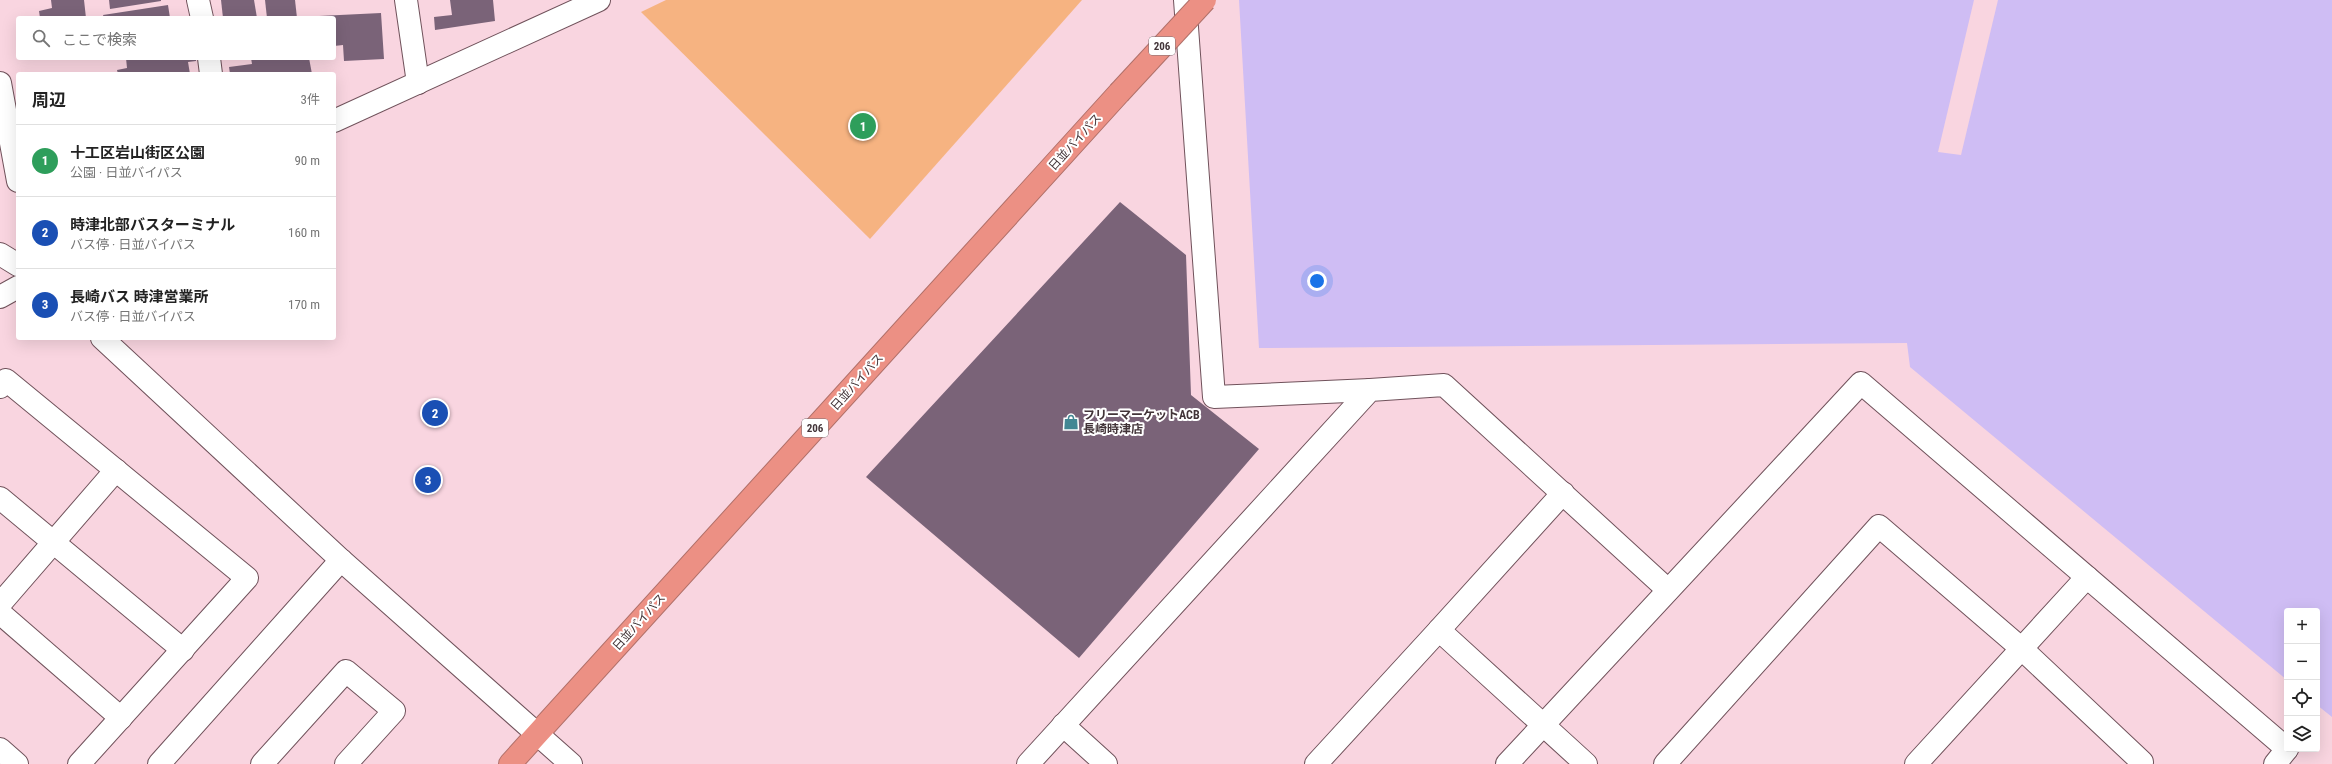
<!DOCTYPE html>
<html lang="ja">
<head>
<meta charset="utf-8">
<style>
	:root { --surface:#fff; --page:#f2f2f2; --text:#222; --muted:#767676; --line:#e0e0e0; --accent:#428794 }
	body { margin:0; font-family:"Roboto Condensed","Noto Sans JP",sans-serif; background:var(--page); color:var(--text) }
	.controls { position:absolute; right:12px; bottom:12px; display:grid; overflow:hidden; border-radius:4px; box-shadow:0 4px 16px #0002 }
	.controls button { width:36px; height:36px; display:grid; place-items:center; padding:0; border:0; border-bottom:1px solid var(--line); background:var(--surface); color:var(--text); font:20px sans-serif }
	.you { position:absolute; left:1317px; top:281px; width:14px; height:14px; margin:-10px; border:3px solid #fff; border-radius:50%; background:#1a73e8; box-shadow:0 0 0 6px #1a73e833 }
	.badge { display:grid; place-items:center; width:26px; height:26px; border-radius:50%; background:var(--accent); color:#fff; font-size:13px; font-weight:700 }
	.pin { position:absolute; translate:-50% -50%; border:2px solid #fff; box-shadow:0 1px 4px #0006 }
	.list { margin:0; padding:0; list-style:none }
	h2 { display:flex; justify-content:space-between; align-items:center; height:52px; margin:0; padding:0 16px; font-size:17px }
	h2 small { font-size:13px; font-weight:400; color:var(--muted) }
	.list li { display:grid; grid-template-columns:26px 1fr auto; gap:12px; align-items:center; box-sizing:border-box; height:72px; padding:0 16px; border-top:1px solid var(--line) }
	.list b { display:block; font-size:15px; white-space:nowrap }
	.list p { margin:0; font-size:13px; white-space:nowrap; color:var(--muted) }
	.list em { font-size:13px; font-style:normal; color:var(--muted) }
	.icon { flex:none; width:22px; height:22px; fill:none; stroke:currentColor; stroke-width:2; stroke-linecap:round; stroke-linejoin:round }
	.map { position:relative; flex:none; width:2332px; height:764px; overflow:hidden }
	.search { position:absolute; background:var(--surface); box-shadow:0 4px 16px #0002; left:16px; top:16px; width:320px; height:44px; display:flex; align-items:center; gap:10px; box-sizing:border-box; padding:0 14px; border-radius:4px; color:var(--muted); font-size:15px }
	.panel { position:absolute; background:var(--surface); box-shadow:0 4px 16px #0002; left:16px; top:72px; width:320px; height:268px; border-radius:4px }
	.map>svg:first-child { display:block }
	.green { fill:#f6b381 }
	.water { fill:#cfbdf4 }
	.pier { fill:#f9d5e0 }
	.building { fill:#7a6378 }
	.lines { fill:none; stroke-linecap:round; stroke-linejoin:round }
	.minor-casing { stroke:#70525b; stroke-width:24 }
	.highway-casing { stroke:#b07069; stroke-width:24 }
	.minor { stroke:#fff; stroke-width:22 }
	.highway { stroke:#ec9084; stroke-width:22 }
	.highway-bridge-casing { stroke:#b07069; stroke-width:24; stroke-linecap:butt }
	.highway-bridge { stroke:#ec9084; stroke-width:22 }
	.labels { text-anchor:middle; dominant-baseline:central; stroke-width:4; stroke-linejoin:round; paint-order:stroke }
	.shield { fill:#fff; stroke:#7b7174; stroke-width:1 }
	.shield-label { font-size:11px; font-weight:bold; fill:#423438 }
	.street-label { font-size:12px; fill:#423438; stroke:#fff }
	.poi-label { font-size:12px; font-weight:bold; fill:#423438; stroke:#fff; text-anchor:start }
</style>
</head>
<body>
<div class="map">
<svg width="2332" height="764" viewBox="0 0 2332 764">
	<rect width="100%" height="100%" fill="#f9d5e0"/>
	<path class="green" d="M 666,0 L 1082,0 L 870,239 L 641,12 Z"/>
	<path class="water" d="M 1239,0 L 2332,0 L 2332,717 L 2317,705 L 2317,611 L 2287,611 L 2287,680 L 1910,367 L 1907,343 L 1259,348 Z"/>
	<path class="pier" d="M 1974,0 L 1998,0 L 1961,155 L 1938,152 Z"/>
	<g class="building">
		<path d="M 51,0 L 84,0 L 86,18 L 40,18 L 39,11 L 52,8 Z"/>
		<path d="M 109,0 L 161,0 L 161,1 L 110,9 Z"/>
		<path d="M 221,0 L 254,0 L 257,18 L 223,18 Z"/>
		<path d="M 265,0 L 295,0 L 297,18 L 267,18 Z"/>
		<path d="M 450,0 L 493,0 L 495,21 L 435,30 L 434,17 L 452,15 Z"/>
		<path d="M 168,5 L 170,18 L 104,18 L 103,15 Z"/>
		<path d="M 381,13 L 384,59 L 344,61 L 343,45 L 334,46 L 334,18 L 319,18 L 319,16 Z"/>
		<path d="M 126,58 L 196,58 L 196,61 L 188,62 L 190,74 L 118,74 L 117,70 L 127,68 Z"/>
		<path d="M 251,58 L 309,58 L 312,74 L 230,74 L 229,67 L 252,64 Z"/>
		<path d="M 1120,202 L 1186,255 L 1191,395 L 1259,449 L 1079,658 L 866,477 Z"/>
	</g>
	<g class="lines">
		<defs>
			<g id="minor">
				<path d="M 198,0 L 202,18"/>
				<path d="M 406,0 L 418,83"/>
				<path d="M 1185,0 L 1214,397 L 1370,390"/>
				<path d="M 209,58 L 211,74"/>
				<path d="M 0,83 L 18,181"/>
				<path d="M 334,121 L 599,0"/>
				<path d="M 0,254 L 18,265"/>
				<path d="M 0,297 L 18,287"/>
				<path d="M 102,338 L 341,560 L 571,764"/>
				<path d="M 0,387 L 6,380 L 247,578 L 79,764"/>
				<path d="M 0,498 L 183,650"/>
				<path d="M 0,604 L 116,470"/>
				<path d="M 0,613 L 121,718"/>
				<path d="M 1439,630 L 1563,493"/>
				<path d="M 1063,725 L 1106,764"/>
				<path d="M 0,749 L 17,764"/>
				<path d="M 159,764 L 341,560"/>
				<path d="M 262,764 L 346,671 L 394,711 L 346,764"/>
				<path d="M 1028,764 L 1370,390 L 1444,385 L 1668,590"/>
				<path d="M 1316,764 L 1439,630 L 1586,764"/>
				<path d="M 1507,764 L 1861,383 L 2287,749"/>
				<path d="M 1665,764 L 1879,526 L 2022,649 L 2142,762 L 2140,764"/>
				<path d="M 1916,764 L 2087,577"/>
				<path d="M 2275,764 L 2287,749"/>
			</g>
			<path id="highway" d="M 510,764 L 1119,93"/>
		</defs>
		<use href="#minor" class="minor-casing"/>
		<use href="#highway" class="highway-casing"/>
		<use href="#minor" class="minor"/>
		<use href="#highway" class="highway"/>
		<defs>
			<path id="highway-bridge" d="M 1119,93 L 1205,0"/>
		</defs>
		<use href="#highway-bridge" class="highway-bridge-casing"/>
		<use href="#highway-bridge" class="highway-bridge"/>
	</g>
	<defs>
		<symbol id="shop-bare" viewBox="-9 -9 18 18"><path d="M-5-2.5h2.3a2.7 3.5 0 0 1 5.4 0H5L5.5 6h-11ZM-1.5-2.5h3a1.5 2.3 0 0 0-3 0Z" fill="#428794" stroke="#fff" stroke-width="2.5" paint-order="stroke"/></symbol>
	</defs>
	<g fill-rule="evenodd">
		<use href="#shop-bare" x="1060" y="411" width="22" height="22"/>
	</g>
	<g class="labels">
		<g class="shield">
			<rect x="1149" y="37" width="26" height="18" rx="3"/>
			<rect x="802" y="419" width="26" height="18" rx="3"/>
		</g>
		<g class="shield-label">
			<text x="1162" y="46">206</text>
			<text x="815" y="428">206</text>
		</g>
		<g class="street-label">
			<text transform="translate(1075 142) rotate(-48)">日並バイパス</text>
			<text transform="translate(857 382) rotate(-48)">日並バイパス</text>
			<text transform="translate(639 622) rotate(-48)">日並バイパス</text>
		</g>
		<g class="poi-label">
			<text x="1083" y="415">フリーマーケットACB<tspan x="1083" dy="14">長崎時津店</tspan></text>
		</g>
	</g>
</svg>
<div class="controls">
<button>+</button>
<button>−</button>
<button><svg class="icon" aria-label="locate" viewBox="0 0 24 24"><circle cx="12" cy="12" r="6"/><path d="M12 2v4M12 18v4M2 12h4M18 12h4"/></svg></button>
<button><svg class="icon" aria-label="layers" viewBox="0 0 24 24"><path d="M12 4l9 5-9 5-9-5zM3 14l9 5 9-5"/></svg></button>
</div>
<div class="you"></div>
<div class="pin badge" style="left:863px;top:126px;background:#2e9e5b">1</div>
<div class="pin badge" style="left:435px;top:413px;background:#1a4fb4">2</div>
<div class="pin badge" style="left:428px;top:480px;background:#1a4fb4">3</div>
<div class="search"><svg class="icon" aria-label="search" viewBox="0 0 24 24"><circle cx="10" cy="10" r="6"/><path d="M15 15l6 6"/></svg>ここで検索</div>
<section class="panel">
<h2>周辺<small>3件</small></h2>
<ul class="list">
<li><span class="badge" style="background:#2e9e5b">1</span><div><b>十工区岩山街区公園</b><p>公園 · 日並バイパス</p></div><em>90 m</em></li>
<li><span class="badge" style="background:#1a4fb4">2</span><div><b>時津北部バスターミナル</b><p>バス停 · 日並バイパス</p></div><em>160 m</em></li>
<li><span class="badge" style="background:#1a4fb4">3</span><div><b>長崎バス 時津営業所</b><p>バス停 · 日並バイパス</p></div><em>170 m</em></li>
</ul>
</section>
</div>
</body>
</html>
